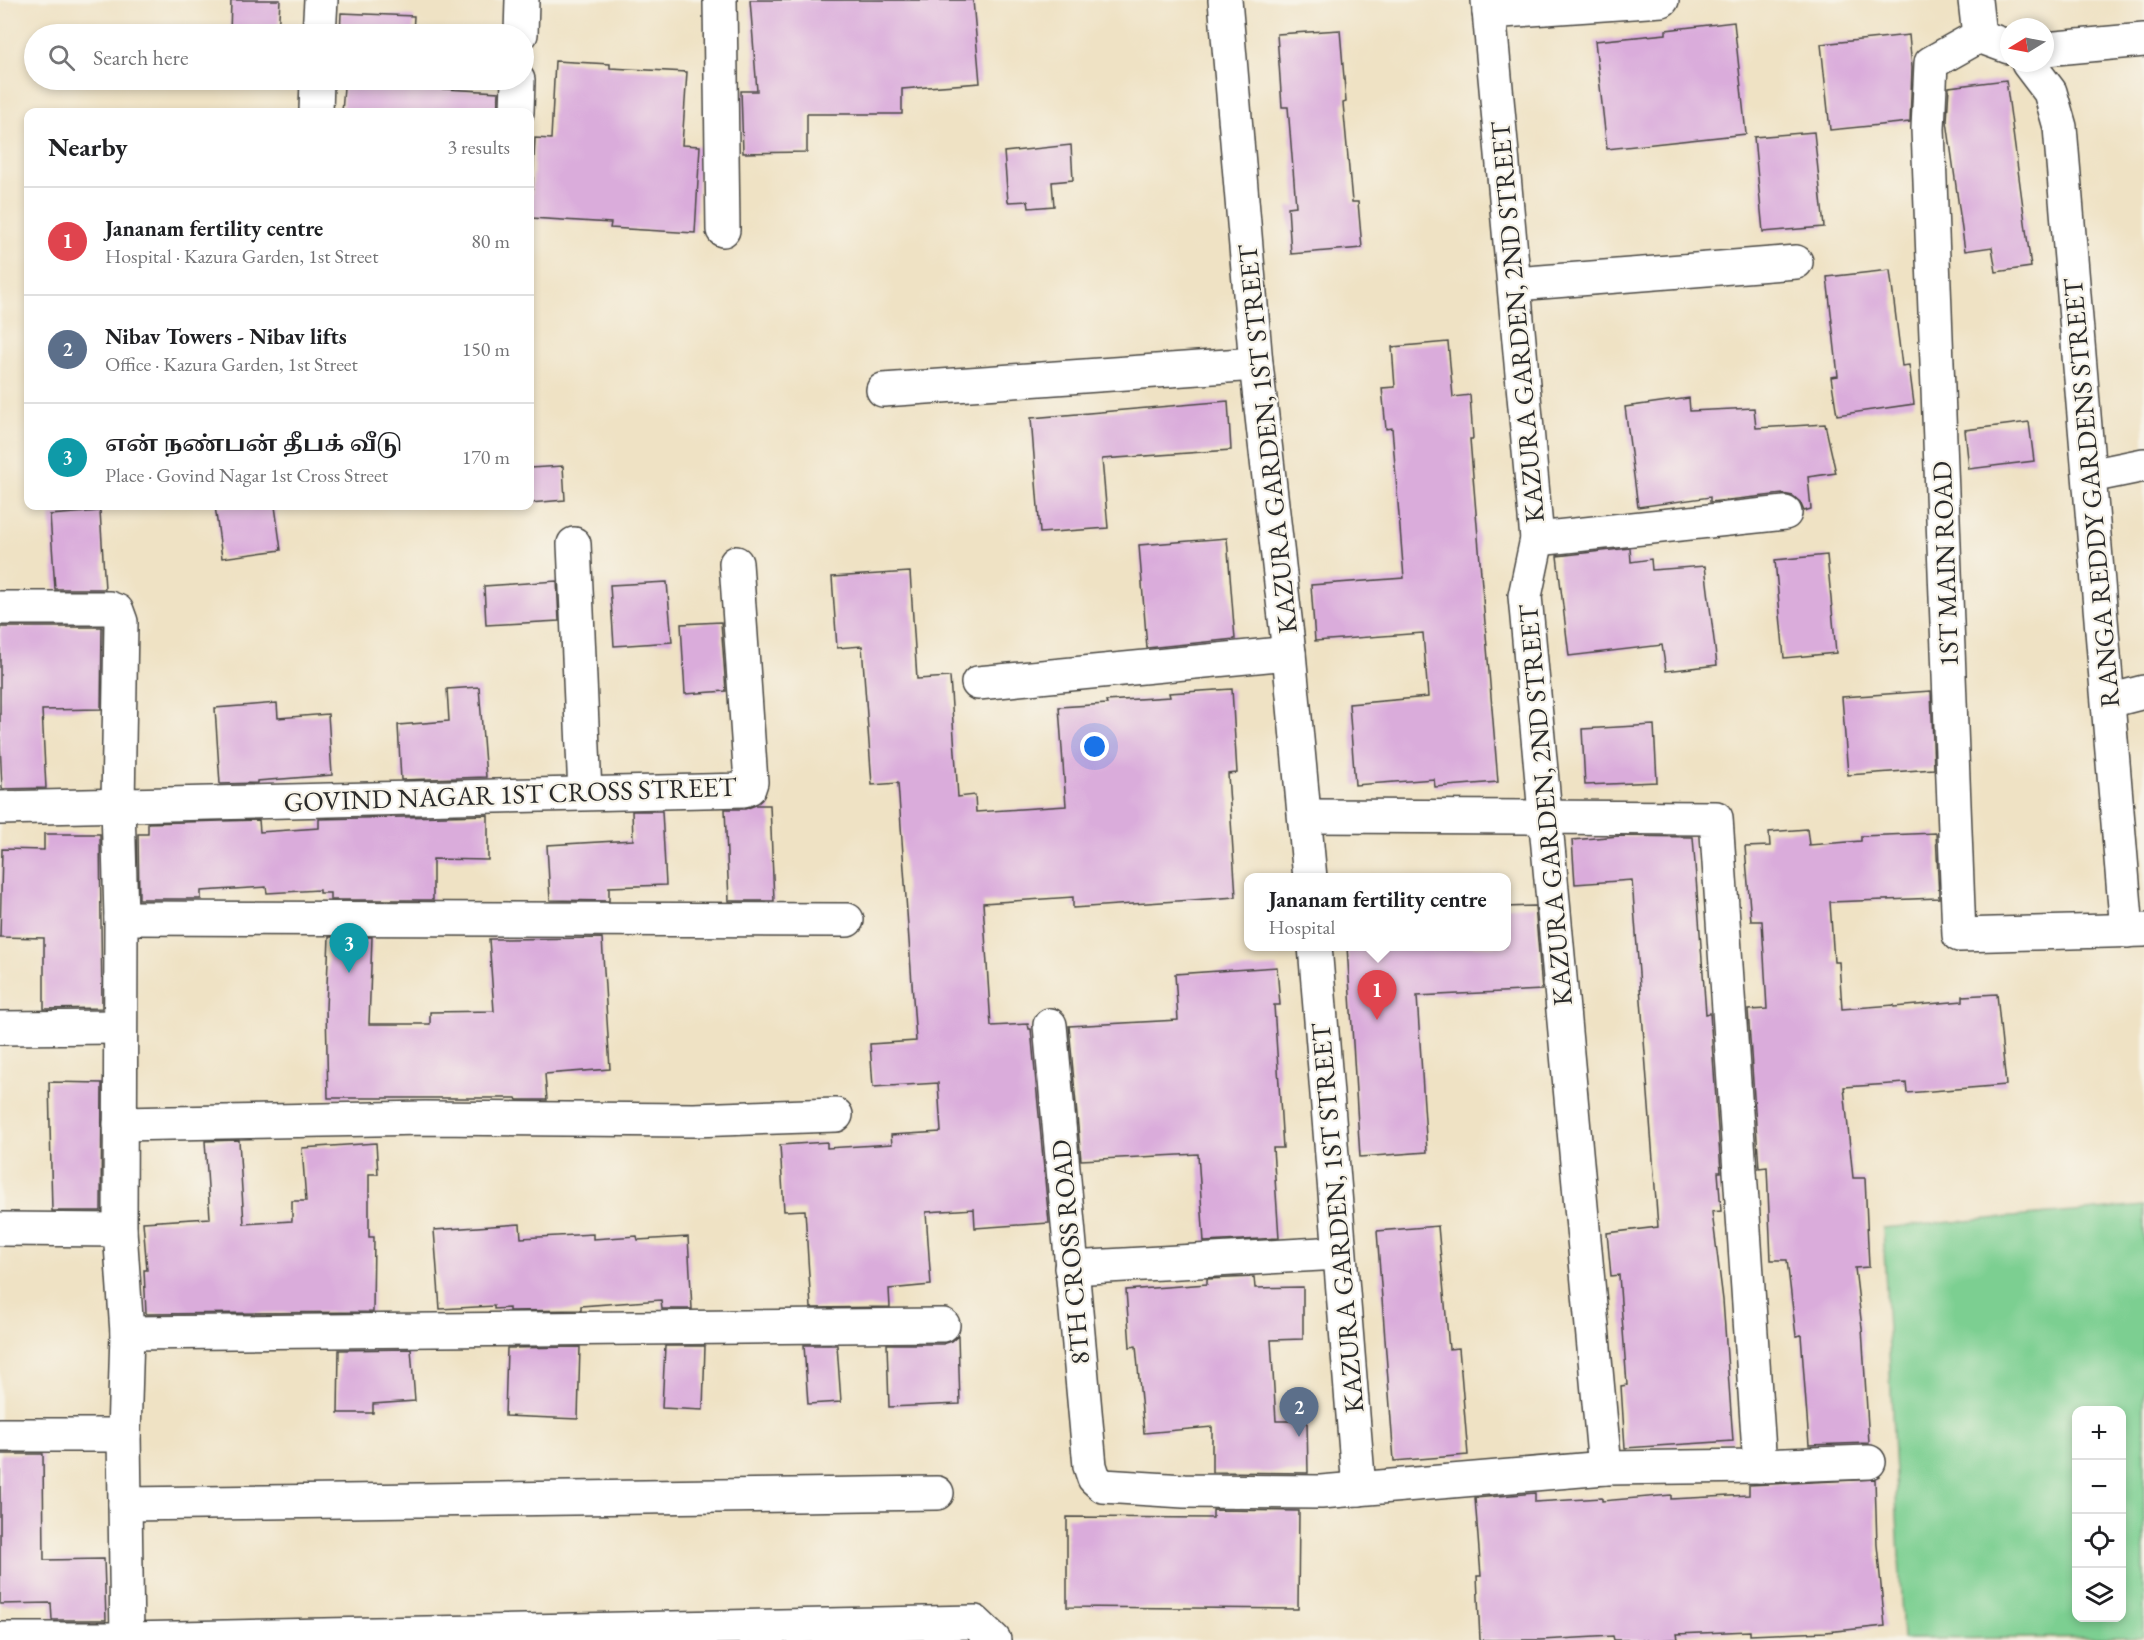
<!DOCTYPE html>
<html lang="en">
<head>
<meta charset="utf-8">
<style>
	:root { --surface:#fff; --page:#f6f6f6; --text:#202124; --muted:#757577; --line:#e0e0e0; --accent:#b45309 }
	body { margin:0; font-family:"EB Garamond","Noto Serif Tamil",serif; background:var(--page); color:var(--text) }
	.controls { position:absolute; right:18px; bottom:18px; display:grid; overflow:hidden; border-radius:12px; box-shadow:0 3px 9px #0003 }
	.controls button { width:54px; height:54px; display:grid; place-items:center; padding:0; border:0; border-bottom:2px solid var(--line); background:var(--surface); color:var(--text); font:30px sans-serif }
	.compass { position:absolute; left:2000px; top:18px; width:54px; height:54px; border-radius:50%; background:var(--surface); box-shadow:0 3px 9px #0003; rotate:260deg }
	.you { position:absolute; left:1095px; top:747px; width:21px; height:21px; margin:-15px; border:4px solid #fff; border-radius:50%; background:#1a73e8; box-shadow:0 0 0 9px #1a73e833 }
	.badge { display:grid; place-items:center; width:39px; height:39px; border-radius:50%; background:var(--accent); color:#fff; font-size:20px; font-weight:700 }
	.pin { position:absolute; translate:-50% -50px; filter:drop-shadow(0 2px 3px #0008) }
	.pin::after { content:''; position:absolute; top:32px; width:21px; height:18px; background:inherit; clip-path:polygon(0 0,100% 0,50% 100%) }
	.popup { position:absolute; left:1244px; top:873px; width:267px; height:78px; box-sizing:border-box; display:grid; place-content:center; border-radius:12px; background:var(--surface); filter:drop-shadow(0 2px 4px #0005); font-size:20px; white-space:nowrap; color:var(--muted) }
	.popup b { font-size:22px; color:var(--text) }
	.popup::after { content:''; position:absolute; left:50%; top:100%; margin-left:-12px; border:12px solid transparent; border-top-color:var(--surface) }
	.list { margin:0; padding:0; list-style:none }
	h2 { display:flex; justify-content:space-between; align-items:center; height:78px; margin:0; padding:0 24px; font-size:26px }
	h2 small { font-size:20px; font-weight:400; color:var(--muted) }
	.list li { display:grid; grid-template-columns:39px 1fr auto; gap:18px; align-items:center; box-sizing:border-box; height:108px; padding:0 24px; border-top:2px solid var(--line) }
	.list b { display:block; font-size:22px; white-space:nowrap }
	.list p { margin:0; font-size:20px; white-space:nowrap; color:var(--muted) }
	.list em { font-size:20px; font-style:normal; color:var(--muted) }
	.icon { flex:none; width:33px; height:33px; fill:none; stroke:currentColor; stroke-width:2; stroke-linecap:round; stroke-linejoin:round }
	.map { position:relative; flex:none; width:2144px; height:1640px; overflow:hidden }
	.search { position:absolute; background:var(--surface); box-shadow:0 3px 9px #0003; left:24px; top:24px; width:510px; height:66px; display:flex; align-items:center; gap:15px; box-sizing:border-box; padding:0 21px; border-radius:33px; color:var(--muted); font-size:22px }
	.panel { position:absolute; background:var(--surface); box-shadow:0 3px 9px #0003; left:24px; top:108px; width:510px; height:402px; border-radius:12px }
	.map>svg:first-child { display:block }
	.green { fill:#7ccf91; stroke:#547d5e; stroke-width:1.5; fill-rule:evenodd }
	.building { fill:#daacdb }
	.lines { fill:none; stroke-linecap:round; stroke-linejoin:round }
	.street-casing { stroke:#484642; stroke-width:36 }
	.street { stroke:#fff; stroke-width:33 }
	.labels { text-anchor:middle; dominant-baseline:central; stroke-width:4.5; stroke-linejoin:round; paint-order:stroke }
	.street-label { font-size:27px; fill:#2b2b2b; stroke:#f7f3e8 }
</style>
</head>
<body>
<div class="map">
<svg width="2144" height="1640" viewBox="0 0 2144 1640">
	<rect width="100%" height="100%" fill="#f7f3e8"/>
	<filter id="ink" filterUnits="userSpaceOnUse"><feTurbulence type="fractalNoise" baseFrequency=".0167" numOctaves="2"/><feDisplacementMap in="SourceGraphic" scale="12" xChannelSelector="R" yChannelSelector="G"/><feConvolveMatrix kernelMatrix="1 2 1 2 8 2 1 2 1" color-interpolation-filters="sRGB"/></filter>
	<filter id="wash" filterUnits="userSpaceOnUse"><feTurbulence type="fractalNoise" baseFrequency=".008" numOctaves="4" result="noise"/><feDisplacementMap in="SourceGraphic" scale="24" xChannelSelector="R" yChannelSelector="G"/><feGaussianBlur stdDeviation="1.35" result="paint"/><feColorMatrix in="noise" values="0 0 0 0 0 0 0 0 0 0 0 0 0 0 0 0 0 1.4 0 .05"/><feComposite in="paint" operator="in"/></filter>
	<g filter="url(#wash)">
		<rect width="100%" height="100%" fill="#efe2c4"/>
		<path class="green" d="M 2144,1206 L 2144,1637 L 1903,1639 L 1883,1228 ZM 2076,1410 L 2122,1410 L 2122,1618 L 2076,1618 Z"/>
		<g id="blocks">
			<g class="building">
				<path d="M 231,0 L 280,0 L 278,34 L 230,34 Z"/>
				<path d="M 750,0 L 973,0 L 980,83 L 902,89 L 902,114 L 807,114 L 807,152 L 743,153 L 741,91 L 757,91 Z"/>
				<path d="M 341,13 L 414,16 L 413,34 L 340,34 Z"/>
				<path d="M 1734,22 L 1746,134 L 1607,149 L 1595,41 L 1666,34 L 1666,30 Z"/>
				<path d="M 1340,30 L 1346,102 L 1343,103 L 1352,202 L 1358,202 L 1362,248 L 1291,254 L 1288,207 L 1296,206 L 1288,107 L 1282,107 L 1277,34 Z"/>
				<path d="M 1909,35 L 1912,68 L 1910,122 L 1830,130 L 1821,44 Z"/>
				<path d="M 555,61 L 610,64 L 610,68 L 687,72 L 682,145 L 700,146 L 695,233 L 610,228 L 611,223 L 531,218 L 535,138 L 551,139 Z"/>
				<path d="M 337,80 L 411,80 L 410,87 L 499,92 L 498,112 L 342,112 L 344,87 L 337,87 Z"/>
				<path d="M 2006,80 L 2031,267 L 1996,272 L 1992,247 L 1965,251 L 1947,121 L 1949,87 Z"/>
				<path d="M 1814,132 L 1824,227 L 1763,232 L 1754,137 Z"/>
				<path d="M 1071,145 L 1073,180 L 1052,182 L 1054,206 L 1029,208 L 1028,201 L 1008,202 L 1004,152 Z"/>
				<path d="M 1890,270 L 1902,366 L 1909,365 L 1914,404 L 1837,415 L 1831,377 L 1838,376 L 1827,277 Z"/>
				<path d="M 1448,342 L 1453,397 L 1470,395 L 1473,439 L 1470,439 L 1498,782 L 1435,787 L 1434,779 L 1355,785 L 1349,704 L 1428,697 L 1423,633 L 1315,641 L 1311,585 L 1404,578 L 1392,428 L 1386,429 L 1382,388 L 1395,387 L 1392,347 Z"/>
				<path d="M 1689,398 L 1690,411 L 1754,408 L 1756,428 L 1825,424 L 1836,473 L 1808,477 L 1811,509 L 1804,511 L 1800,502 L 1793,496 L 1783,494 L 1710,502 L 1710,497 L 1638,507 L 1625,407 Z"/>
				<path d="M 1228,401 L 1231,450 L 1102,459 L 1108,528 L 1040,533 L 1031,418 Z"/>
				<path d="M 2029,422 L 2034,461 L 1969,469 L 1965,430 Z"/>
				<path d="M 563,466 L 565,500 L 530,503 L 530,468 Z"/>
				<path d="M 215,506 L 275,506 L 281,550 L 222,558 Z"/>
				<path d="M 100,511 L 105,589 L 55,589 L 50,515 Z"/>
				<path d="M 1227,538 L 1235,639 L 1147,648 L 1139,545 Z"/>
				<path d="M 1630,548 L 1631,562 L 1651,559 L 1652,570 L 1705,566 L 1717,665 L 1666,671 L 1662,645 L 1569,656 L 1557,556 Z"/>
				<path d="M 1827,555 L 1836,653 L 1784,658 L 1775,560 Z"/>
				<path d="M 910,572 L 917,679 L 950,677 L 958,797 L 975,795 L 976,812 L 1066,806 L 1059,707 L 1107,704 L 1106,701 L 1170,697 L 1169,693 L 1232,689 L 1237,773 L 1228,774 L 1236,897 L 1073,908 L 1073,897 L 983,903 L 991,1026 L 1028,1024 L 1029,1029 L 1031,1029 L 1049,1223 L 975,1228 L 974,1209 L 926,1212 L 931,1285 L 889,1289 L 890,1307 L 811,1308 L 805,1210 L 784,1211 L 780,1145 L 827,1142 L 827,1148 L 892,1144 L 891,1135 L 941,1132 L 938,1083 L 873,1087 L 870,1044 L 916,1041 L 898,783 L 872,785 L 862,646 L 837,648 L 832,577 Z"/>
				<path d="M 557,581 L 559,621 L 486,625 L 484,586 Z"/>
				<path d="M 667,582 L 672,642 L 614,646 L 610,585 Z"/>
				<path d="M 721,622 L 726,691 L 685,694 L 681,624 Z"/>
				<path d="M 0,627 L 102,627 L 101,709 L 42,710 L 46,788 L 2,789 L 0,744 Z"/>
				<path d="M 479,687 L 486,777 L 401,780 L 398,725 L 449,721 L 447,689 Z"/>
				<path d="M 1931,691 L 1934,769 L 1848,775 L 1842,697 Z"/>
				<path d="M 277,703 L 278,718 L 328,714 L 332,775 L 257,781 L 257,783 L 220,784 L 215,708 Z"/>
				<path d="M 1654,725 L 1657,782 L 1585,785 L 1582,729 Z"/>
				<path d="M 756,805 L 770,805 L 774,901 L 729,901 L 725,809 L 745,809 Z"/>
				<path d="M 632,811 L 662,811 L 666,885 L 609,887 L 609,901 L 550,900 L 547,845 L 633,840 Z"/>
				<path d="M 488,815 L 488,860 L 433,859 L 433,900 L 330,900 L 330,893 L 319,893 L 319,890 L 267,893 L 266,887 L 201,891 L 201,899 L 139,899 L 138,834 L 148,834 L 148,823 L 259,820 L 260,832 L 319,828 L 319,819 Z"/>
				<path d="M 1807,829 L 1809,845 L 1861,841 L 1861,836 L 1936,833 L 1939,898 L 1830,902 L 1834,962 L 1839,962 L 1842,1009 L 1894,1005 L 1894,1007 L 1963,1001 L 1963,996 L 1997,994 L 2006,1085 L 1907,1093 L 1906,1083 L 1844,1087 L 1853,1178 L 1865,1178 L 1869,1267 L 1855,1268 L 1862,1328 L 1869,1443 L 1809,1445 L 1801,1335 L 1796,1336 L 1787,1260 L 1771,1260 L 1767,1167 L 1759,1168 L 1748,1010 L 1767,1009 L 1762,921 L 1751,921 L 1745,847 L 1770,846 L 1769,832 Z"/>
				<path d="M 44,834 L 100,834 L 102,1008 L 44,1009 L 44,938 L 0,937 L 2,849 L 44,850 Z"/>
				<path d="M 1619,836 L 1693,837 L 1706,1014 L 1710,1013 L 1721,1172 L 1718,1172 L 1721,1211 L 1712,1212 L 1723,1300 L 1733,1441 L 1625,1448 L 1621,1386 L 1627,1385 L 1619,1275 L 1611,1276 L 1607,1233 L 1658,1227 L 1632,880 L 1575,884 L 1572,840 Z"/>
				<path d="M 1535,906 L 1542,990 L 1417,996 L 1427,1152 L 1360,1157 L 1347,946 L 1506,946 L 1506,907 Z"/>
				<path d="M 329,937 L 372,937 L 369,1024 L 430,1024 L 430,1012 L 494,1011 L 489,939 L 602,938 L 610,1069 L 545,1074 L 547,1100 L 517,1100 L 516,1098 L 328,1098 L 326,1008 Z"/>
				<path d="M 1277,967 L 1280,1005 L 1274,1005 L 1283,1148 L 1273,1148 L 1279,1238 L 1204,1242 L 1198,1154 L 1081,1160 L 1069,1026 L 1178,1020 L 1175,974 Z"/>
				<path d="M 49,1082 L 102,1083 L 101,1211 L 52,1211 Z"/>
				<path d="M 239,1140 L 244,1224 L 292,1221 L 292,1201 L 306,1201 L 302,1148 L 376,1143 L 378,1174 L 369,1174 L 369,1237 L 374,1237 L 373,1312 L 146,1314 L 144,1270 L 147,1270 L 143,1222 L 210,1218 L 205,1141 Z"/>
				<path d="M 520,1224 L 521,1238 L 593,1234 L 593,1239 L 637,1236 L 638,1240 L 688,1237 L 692,1309 L 662,1309 L 661,1300 L 581,1306 L 581,1310 L 509,1311 L 509,1308 L 494,1309 L 494,1306 L 440,1309 L 434,1230 Z"/>
				<path d="M 1438,1226 L 1449,1349 L 1459,1348 L 1468,1455 L 1394,1461 L 1377,1231 Z"/>
				<path d="M 1254,1277 L 1255,1288 L 1303,1287 L 1303,1339 L 1271,1340 L 1276,1421 L 1307,1421 L 1308,1473 L 1212,1472 L 1212,1427 L 1144,1433 L 1136,1346 L 1130,1347 L 1126,1290 L 1207,1284 L 1207,1279 Z"/>
				<path d="M 958,1336 L 960,1404 L 889,1407 L 887,1344 L 943,1344 L 952,1341 Z"/>
				<path d="M 804,1345 L 837,1345 L 841,1402 L 808,1404 Z"/>
				<path d="M 665,1346 L 705,1346 L 703,1410 L 662,1408 Z"/>
				<path d="M 580,1347 L 578,1419 L 505,1416 L 507,1348 Z"/>
				<path d="M 411,1349 L 415,1401 L 373,1404 L 373,1413 L 338,1413 L 339,1350 Z"/>
				<path d="M 0,1454 L 43,1454 L 44,1560 L 104,1559 L 106,1620 L 52,1620 L 51,1603 L 0,1604 Z"/>
				<path d="M 1875,1479 L 1877,1545 L 1885,1626 L 1826,1632 L 1750,1635 L 1750,1631 L 1677,1634 L 1678,1639 L 1657,1640 L 1614,1640 L 1613,1636 L 1541,1640 L 1480,1640 L 1477,1576 L 1481,1576 L 1475,1498 L 1535,1493 L 1535,1502 L 1602,1498 L 1602,1501 L 1671,1495 L 1671,1499 L 1749,1495 L 1749,1485 Z"/>
				<path d="M 1213,1510 L 1299,1511 L 1298,1609 L 1067,1607 L 1067,1517 L 1213,1518 Z"/>
			</g>
		</g>
	</g>
	<g filter="url(#ink)">
		<use href="#blocks" fill-opacity="0" stroke="#484642" stroke-width="1.5"/>
		<g class="lines">
			<defs>
				<g id="street">
					<path d="M 720,0 L 723,230"/>
					<path d="M 1225,0 L 1256,364 L 1289,653 L 1310,878"/>
					<path d="M 1488,0 L 1537,539 L 1525,596 L 1605,1468"/>
					<path d="M 1975,0 L 1979,36 L 2009,47"/>
					<path d="M 1489,12 L 1662,0"/>
					<path d="M 319,34 L 321,0"/>
					<path d="M 521,34 L 522,0"/>
					<path d="M 1979,36 L 1931,63 L 1928,129 L 1959,935 L 2144,930"/>
					<path d="M 2045,49 L 2144,40"/>
					<path d="M 2028,63 L 2050,92 L 2060,127 L 2127,931"/>
					<path d="M 316,112 L 317,80"/>
					<path d="M 517,112 L 518,80"/>
					<path d="M 1515,284 L 1796,262"/>
					<path d="M 883,390 L 1256,364"/>
					<path d="M 2090,476 L 2144,465"/>
					<path d="M 1537,539 L 1785,513"/>
					<path d="M 574,544 L 585,793"/>
					<path d="M 0,608 L 109,608 L 117,611 L 121,622 L 118,805 L 121,918 L 120,1230 L 127,1333 L 124,1435 L 127,1639"/>
					<path d="M 978,683 L 1289,653"/>
					<path d="M 2109,701 L 2144,692"/>
					<path d="M 0,808 L 744,790 L 749,788 L 751,782 L 736,563"/>
					<path d="M 121,918 L 847,920"/>
					<path d="M 1315,946 L 1359,1489"/>
					<path d="M 1050,1025 L 1090,1466 L 1094,1478 L 1103,1486 L 1184,1491 L 1321,1492 L 1605,1468 L 1760,1466 L 1716,818 L 1305,816"/>
					<path d="M 0,1028 L 120,1027"/>
					<path d="M 120,1124 L 425,1118 L 694,1120 L 836,1115"/>
					<path d="M 0,1229 L 120,1230"/>
					<path d="M 1071,1268 L 1339,1253"/>
					<path d="M 127,1333 L 943,1325"/>
					<path d="M 0,1435 L 124,1435"/>
					<path d="M 1760,1466 L 1869,1462"/>
					<path d="M 125,1504 L 937,1493"/>
					<path d="M 0,1639 L 127,1639 L 975,1622 L 994,1640"/>
				</g>
			</defs>
			<use href="#street" class="street-casing"/>
			<use href="#street" class="street"/>
		</g>
	</g>
	<g class="labels">
		<g class="street-label">
			<text transform="translate(1517 322) rotate(-95)">KAZURA GARDEN, 2ND STREET</text>
			<text transform="translate(1267 439) rotate(-96)">KAZURA GARDEN, 1ST STREET</text>
			<text transform="translate(2091 493) rotate(-95)">RANGA REDDY GARDENS STREET</text>
			<text transform="translate(1945 564) rotate(-92)">1ST MAIN ROAD</text>
			<text transform="translate(510 794) rotate(-2)">GOVIND NAGAR 1ST CROSS STREET</text>
			<text transform="translate(1545 805) rotate(-95)">KAZURA GARDEN, 2ND STREET</text>
			<text transform="translate(1337 1218) rotate(-95)">KAZURA GARDEN, 1ST STREET</text>
			<text transform="translate(1070 1252) rotate(-95)">8TH CROSS ROAD</text>
		</g>
	</g>
</svg>
<div class="controls">
<button>+</button>
<button>−</button>
<button><svg class="icon" aria-label="locate" viewBox="0 0 24 24"><circle cx="12" cy="12" r="6"/><path d="M12 2v4M12 18v4M2 12h4M18 12h4"/></svg></button>
<button><svg class="icon" aria-label="layers" viewBox="0 0 24 24"><path d="M12 4l9 5-9 5-9-5zM3 14l9 5 9-5"/></svg></button>
</div>
<svg class="compass" viewBox="-18 -18 36 36"><path d="M0-13l5 13h-10z" fill="#e53935"/><path d="M0 13l5-13h-10z" fill="#757577"/></svg>
<div class="you"></div>
<div class="pin badge" style="left:1377px;top:1020px;background:#e0444e">1</div>
<div class="popup"><b>Jananam fertility centre</b>Hospital</div>
<div class="pin badge" style="left:1299px;top:1437px;background:#5c6f8a">2</div>
<div class="pin badge" style="left:349px;top:973px;background:#0f9aa8">3</div>
<div class="search"><svg class="icon" aria-label="search" viewBox="0 0 24 24"><circle cx="10" cy="10" r="6"/><path d="M15 15l6 6"/></svg>Search here</div>
<section class="panel">
<h2>Nearby<small>3 results</small></h2>
<ul class="list">
<li><span class="badge" style="background:#e0444e">1</span><div><b>Jananam fertility centre</b><p>Hospital · Kazura Garden, 1st Street</p></div><em>80 m</em></li>
<li><span class="badge" style="background:#5c6f8a">2</span><div><b>Nibav Towers - Nibav lifts</b><p>Office · Kazura Garden, 1st Street</p></div><em>150 m</em></li>
<li><span class="badge" style="background:#0f9aa8">3</span><div><b>என் நண்பன் தீபக் வீடு</b><p>Place · Govind Nagar 1st Cross Street</p></div><em>170 m</em></li>
</ul>
</section>
</div>
</body>
</html>
